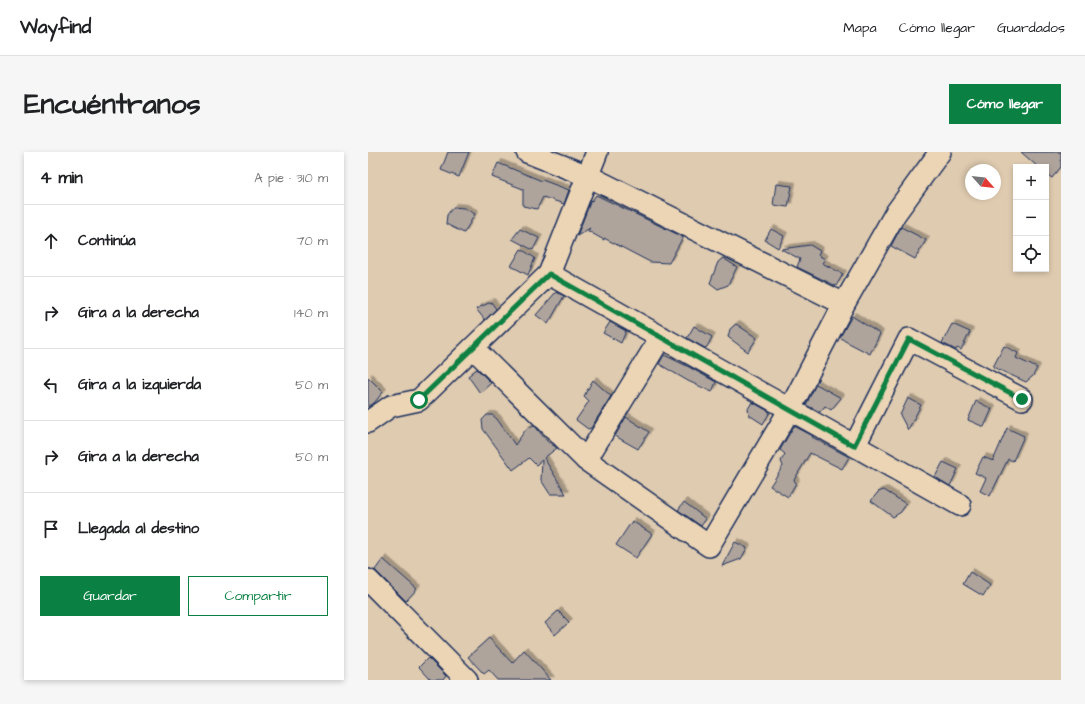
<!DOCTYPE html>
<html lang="es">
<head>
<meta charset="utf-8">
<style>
	:root { --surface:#fff; --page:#f6f6f6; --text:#202124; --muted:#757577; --line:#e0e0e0; --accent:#0b8043 }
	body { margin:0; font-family:"Architects Daughter",sans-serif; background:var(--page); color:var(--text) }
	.controls { position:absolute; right:12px; top:12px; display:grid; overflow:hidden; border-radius:0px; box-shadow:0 2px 6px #0003 }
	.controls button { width:36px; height:36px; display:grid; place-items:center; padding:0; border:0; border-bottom:1px solid var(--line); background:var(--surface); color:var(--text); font:20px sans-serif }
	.compass { position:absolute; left:597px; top:12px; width:36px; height:36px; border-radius:50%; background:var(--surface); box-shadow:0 2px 6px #0003; rotate:117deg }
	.stop { position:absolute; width:12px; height:12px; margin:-9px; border:3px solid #0b8043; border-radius:50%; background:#fff }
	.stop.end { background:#0b8043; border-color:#fff; box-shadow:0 1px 4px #0008 }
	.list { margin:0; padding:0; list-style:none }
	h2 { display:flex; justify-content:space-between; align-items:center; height:52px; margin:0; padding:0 16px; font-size:17px }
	h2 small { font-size:13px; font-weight:400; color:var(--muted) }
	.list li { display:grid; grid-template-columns:26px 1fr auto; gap:12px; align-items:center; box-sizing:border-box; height:72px; padding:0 16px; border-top:1px solid var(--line) }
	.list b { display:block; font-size:15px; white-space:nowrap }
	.list em { font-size:13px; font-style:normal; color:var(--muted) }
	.actions { display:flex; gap:8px; padding:12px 16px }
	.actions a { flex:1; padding:9px 0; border:1px solid var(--accent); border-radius:0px; text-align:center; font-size:14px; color:var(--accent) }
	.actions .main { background:var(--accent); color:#fff }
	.icon { flex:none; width:22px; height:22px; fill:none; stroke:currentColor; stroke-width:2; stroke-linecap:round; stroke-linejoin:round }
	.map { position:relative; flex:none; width:693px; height:528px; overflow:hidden; border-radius:0px }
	header { display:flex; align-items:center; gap:24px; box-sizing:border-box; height:56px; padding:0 20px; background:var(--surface); border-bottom:1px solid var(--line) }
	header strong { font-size:19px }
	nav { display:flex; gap:22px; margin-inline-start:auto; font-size:14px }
	.intro { display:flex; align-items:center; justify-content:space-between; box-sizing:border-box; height:96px; padding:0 24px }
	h1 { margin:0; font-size:28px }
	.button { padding:10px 18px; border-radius:0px; background:var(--accent); color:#fff; font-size:14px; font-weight:700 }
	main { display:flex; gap:24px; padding:0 24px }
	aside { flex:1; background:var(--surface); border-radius:0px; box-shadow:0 2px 6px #0003 }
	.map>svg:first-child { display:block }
	.building { fill:#afa49c; stroke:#1b2f5e; filter:url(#shadow) }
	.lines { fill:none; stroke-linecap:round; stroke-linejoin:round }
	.minor-casing { stroke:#1b2f5e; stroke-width:24 }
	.minor { stroke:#ecd5b5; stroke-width:21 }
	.route { stroke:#0b8043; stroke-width:5 }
</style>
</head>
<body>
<header>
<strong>Wayfind</strong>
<nav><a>Mapa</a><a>Cómo llegar</a><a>Guardados</a></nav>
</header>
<div class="intro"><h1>Encuéntranos</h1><a class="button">Cómo llegar</a></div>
<main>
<aside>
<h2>4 min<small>A pie · 310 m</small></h2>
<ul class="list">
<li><svg class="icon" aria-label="ahead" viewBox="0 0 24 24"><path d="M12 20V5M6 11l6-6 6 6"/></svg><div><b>Continúa</b></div><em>70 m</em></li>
<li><svg class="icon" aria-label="right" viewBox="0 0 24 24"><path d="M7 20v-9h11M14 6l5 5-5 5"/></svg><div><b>Gira a la derecha</b></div><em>140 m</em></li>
<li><svg class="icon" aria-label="left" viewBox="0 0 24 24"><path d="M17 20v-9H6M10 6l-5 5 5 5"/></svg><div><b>Gira a la izquierda</b></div><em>50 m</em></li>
<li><svg class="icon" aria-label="right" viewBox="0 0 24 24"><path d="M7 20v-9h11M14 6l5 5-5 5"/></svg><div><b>Gira a la derecha</b></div><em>50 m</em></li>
<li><svg class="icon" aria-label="arrive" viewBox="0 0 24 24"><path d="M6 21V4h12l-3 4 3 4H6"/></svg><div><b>Llegada al destino</b></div></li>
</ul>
<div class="actions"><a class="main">Guardar</a><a>Compartir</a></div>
</aside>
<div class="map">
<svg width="693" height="528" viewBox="0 0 693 528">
	<defs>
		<filter id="shadow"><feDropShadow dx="3.5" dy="-3.5" stdDeviation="0" flood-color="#0004"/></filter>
	</defs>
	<rect width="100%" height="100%" fill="#dfcbb0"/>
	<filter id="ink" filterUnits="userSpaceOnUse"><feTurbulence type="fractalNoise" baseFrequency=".025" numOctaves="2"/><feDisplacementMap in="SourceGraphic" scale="8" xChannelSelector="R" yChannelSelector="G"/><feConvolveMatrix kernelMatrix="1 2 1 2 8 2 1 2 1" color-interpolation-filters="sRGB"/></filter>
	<g filter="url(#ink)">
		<g class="building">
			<path d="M 80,0 L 101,0 L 91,25 L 73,18 Z"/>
			<path d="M 653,0 L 693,0 L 693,15 L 684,26 L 678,22 L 678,15 L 670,15 Z"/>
			<path d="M 130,11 L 174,29 L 174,28 L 201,38 L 196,52 L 175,45 L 169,57 L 155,54 L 155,37 L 124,25 Z"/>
			<path d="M 408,32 L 424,34 L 420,55 L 405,53 Z"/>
			<path d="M 228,43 L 315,85 L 301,111 L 282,110 L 236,86 L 236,88 L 220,79 L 222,76 L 209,84 L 223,48 L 224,49 Z"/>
			<path d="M 85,55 L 96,56 L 107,62 L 96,81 L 78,72 L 79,63 Z"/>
			<path d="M 533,75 L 558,88 L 547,107 L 523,94 Z"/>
			<path d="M 152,77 L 171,86 L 165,98 L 144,87 Z"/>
			<path d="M 403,77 L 416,84 L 410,96 L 397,88 Z"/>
			<path d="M 442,93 L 452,99 L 450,103 L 457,107 L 454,111 L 475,122 L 468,134 L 429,115 L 432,107 L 413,97 Z"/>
			<path d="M 153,97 L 167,106 L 160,123 L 143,114 Z"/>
			<path d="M 355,106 L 369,115 L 360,133 L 350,137 L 342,131 L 350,110 Z"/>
			<path d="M 188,140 L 196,144 L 180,172 L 168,163 Z"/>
			<path d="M 123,150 L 128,157 L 117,168 L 108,157 Z"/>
			<path d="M 484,164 L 512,182 L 502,202 L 477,189 L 472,185 Z"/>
			<path d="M 242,170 L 258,179 L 253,191 L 235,181 Z"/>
			<path d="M 368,172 L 389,186 L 380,200 L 360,185 L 362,177 Z"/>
			<path d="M 584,172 L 602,180 L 593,198 L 589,196 L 588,198 L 574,191 Z"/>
			<path d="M 326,174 L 344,185 L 339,195 L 337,196 L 319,186 Z"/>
			<path d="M 636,194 L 650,201 L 648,206 L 669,216 L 665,224 L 658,230 L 625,215 Z"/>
			<path d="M 296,203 L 319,214 L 348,230 L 344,240 L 320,229 L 291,212 Z"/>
			<path d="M 109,217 L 123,231 L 112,241 L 100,224 Z"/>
			<path d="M 0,225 L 15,240 L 6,251 L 0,255 Z"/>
			<path d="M 225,228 L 243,244 L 223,276 L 220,277 L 208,268 L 221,249 L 216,244 Z"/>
			<path d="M 448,232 L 473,246 L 463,258 L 457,254 L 452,260 L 438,253 Z"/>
			<path d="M 540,246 L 553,253 L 540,278 L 532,263 Z"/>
			<path d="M 608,249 L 624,257 L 616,275 L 600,268 Z"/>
			<path d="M 384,250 L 402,260 L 395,272 L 381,263 L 380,257 Z"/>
			<path d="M 119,263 L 124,263 L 129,267 L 147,293 L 158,277 L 166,273 L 179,289 L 189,296 L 176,306 L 198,342 L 182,342 L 173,328 L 174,308 L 168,313 L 161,306 L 145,318 L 115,277 L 114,268 Z"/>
			<path d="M 258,265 L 281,280 L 270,297 L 247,284 Z"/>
			<path d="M 426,274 L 445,284 L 444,285 L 481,305 L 474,317 L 442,301 L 426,328 L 428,331 L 420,345 L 402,334 L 415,314 L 413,309 L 417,302 L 412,298 Z"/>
			<path d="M 639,276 L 656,284 L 645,309 L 640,307 L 622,344 L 612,339 L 618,326 L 607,321 L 615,305 L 625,309 Z"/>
			<path d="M 575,310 L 590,317 L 582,334 L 567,325 Z"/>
			<path d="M 516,338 L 538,352 L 533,360 L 525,365 L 503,349 L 510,340 Z"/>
			<path d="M 316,350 L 338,367 L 333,374 L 310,358 Z"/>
			<path d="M 264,369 L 284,382 L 268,406 L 248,393 Z"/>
			<path d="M 367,390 L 379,396 L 373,407 L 354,414 Z"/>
			<path d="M 15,407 L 49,437 L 38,449 L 7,418 Z"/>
			<path d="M 602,420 L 622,433 L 615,444 L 595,432 Z"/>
			<path d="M 190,459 L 201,470 L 187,483 L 177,471 Z"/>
			<path d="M 121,486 L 144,511 L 156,498 L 183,528 L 130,528 L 121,518 L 116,522 L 100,505 Z"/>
			<path d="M 60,506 L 78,524 L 75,528 L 63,528 L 51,515 Z"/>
		</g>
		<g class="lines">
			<defs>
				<g id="minor">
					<path d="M 159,0 L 220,24 L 476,152"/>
					<path d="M 181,122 L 592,353"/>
					<path d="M 105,196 L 218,308 L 341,394 L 422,257 L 476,152 L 527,62 L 572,0"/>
					<path d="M 0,270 L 23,254 L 51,248 L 181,122 L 229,0"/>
					<path d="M 487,293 L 541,187 L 654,247"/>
					<path d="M 218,308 L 293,185"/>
					<path d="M 0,428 L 99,528"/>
				</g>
			</defs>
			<use href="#minor" class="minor-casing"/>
			<use href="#minor" class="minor"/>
		</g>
	</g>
	<g class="lines" filter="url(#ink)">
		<path class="route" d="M 51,248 L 181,122 L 486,294 L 541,187 L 654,247"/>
	</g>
</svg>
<div class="controls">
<button>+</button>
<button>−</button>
<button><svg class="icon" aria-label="locate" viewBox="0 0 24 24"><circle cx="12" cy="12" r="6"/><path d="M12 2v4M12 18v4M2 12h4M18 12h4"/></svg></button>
</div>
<svg class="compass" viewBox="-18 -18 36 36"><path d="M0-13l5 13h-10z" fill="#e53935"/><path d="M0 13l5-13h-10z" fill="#757577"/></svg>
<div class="stop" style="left:51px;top:248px"></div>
<div class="stop end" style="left:654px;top:247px"></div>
</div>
</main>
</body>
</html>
